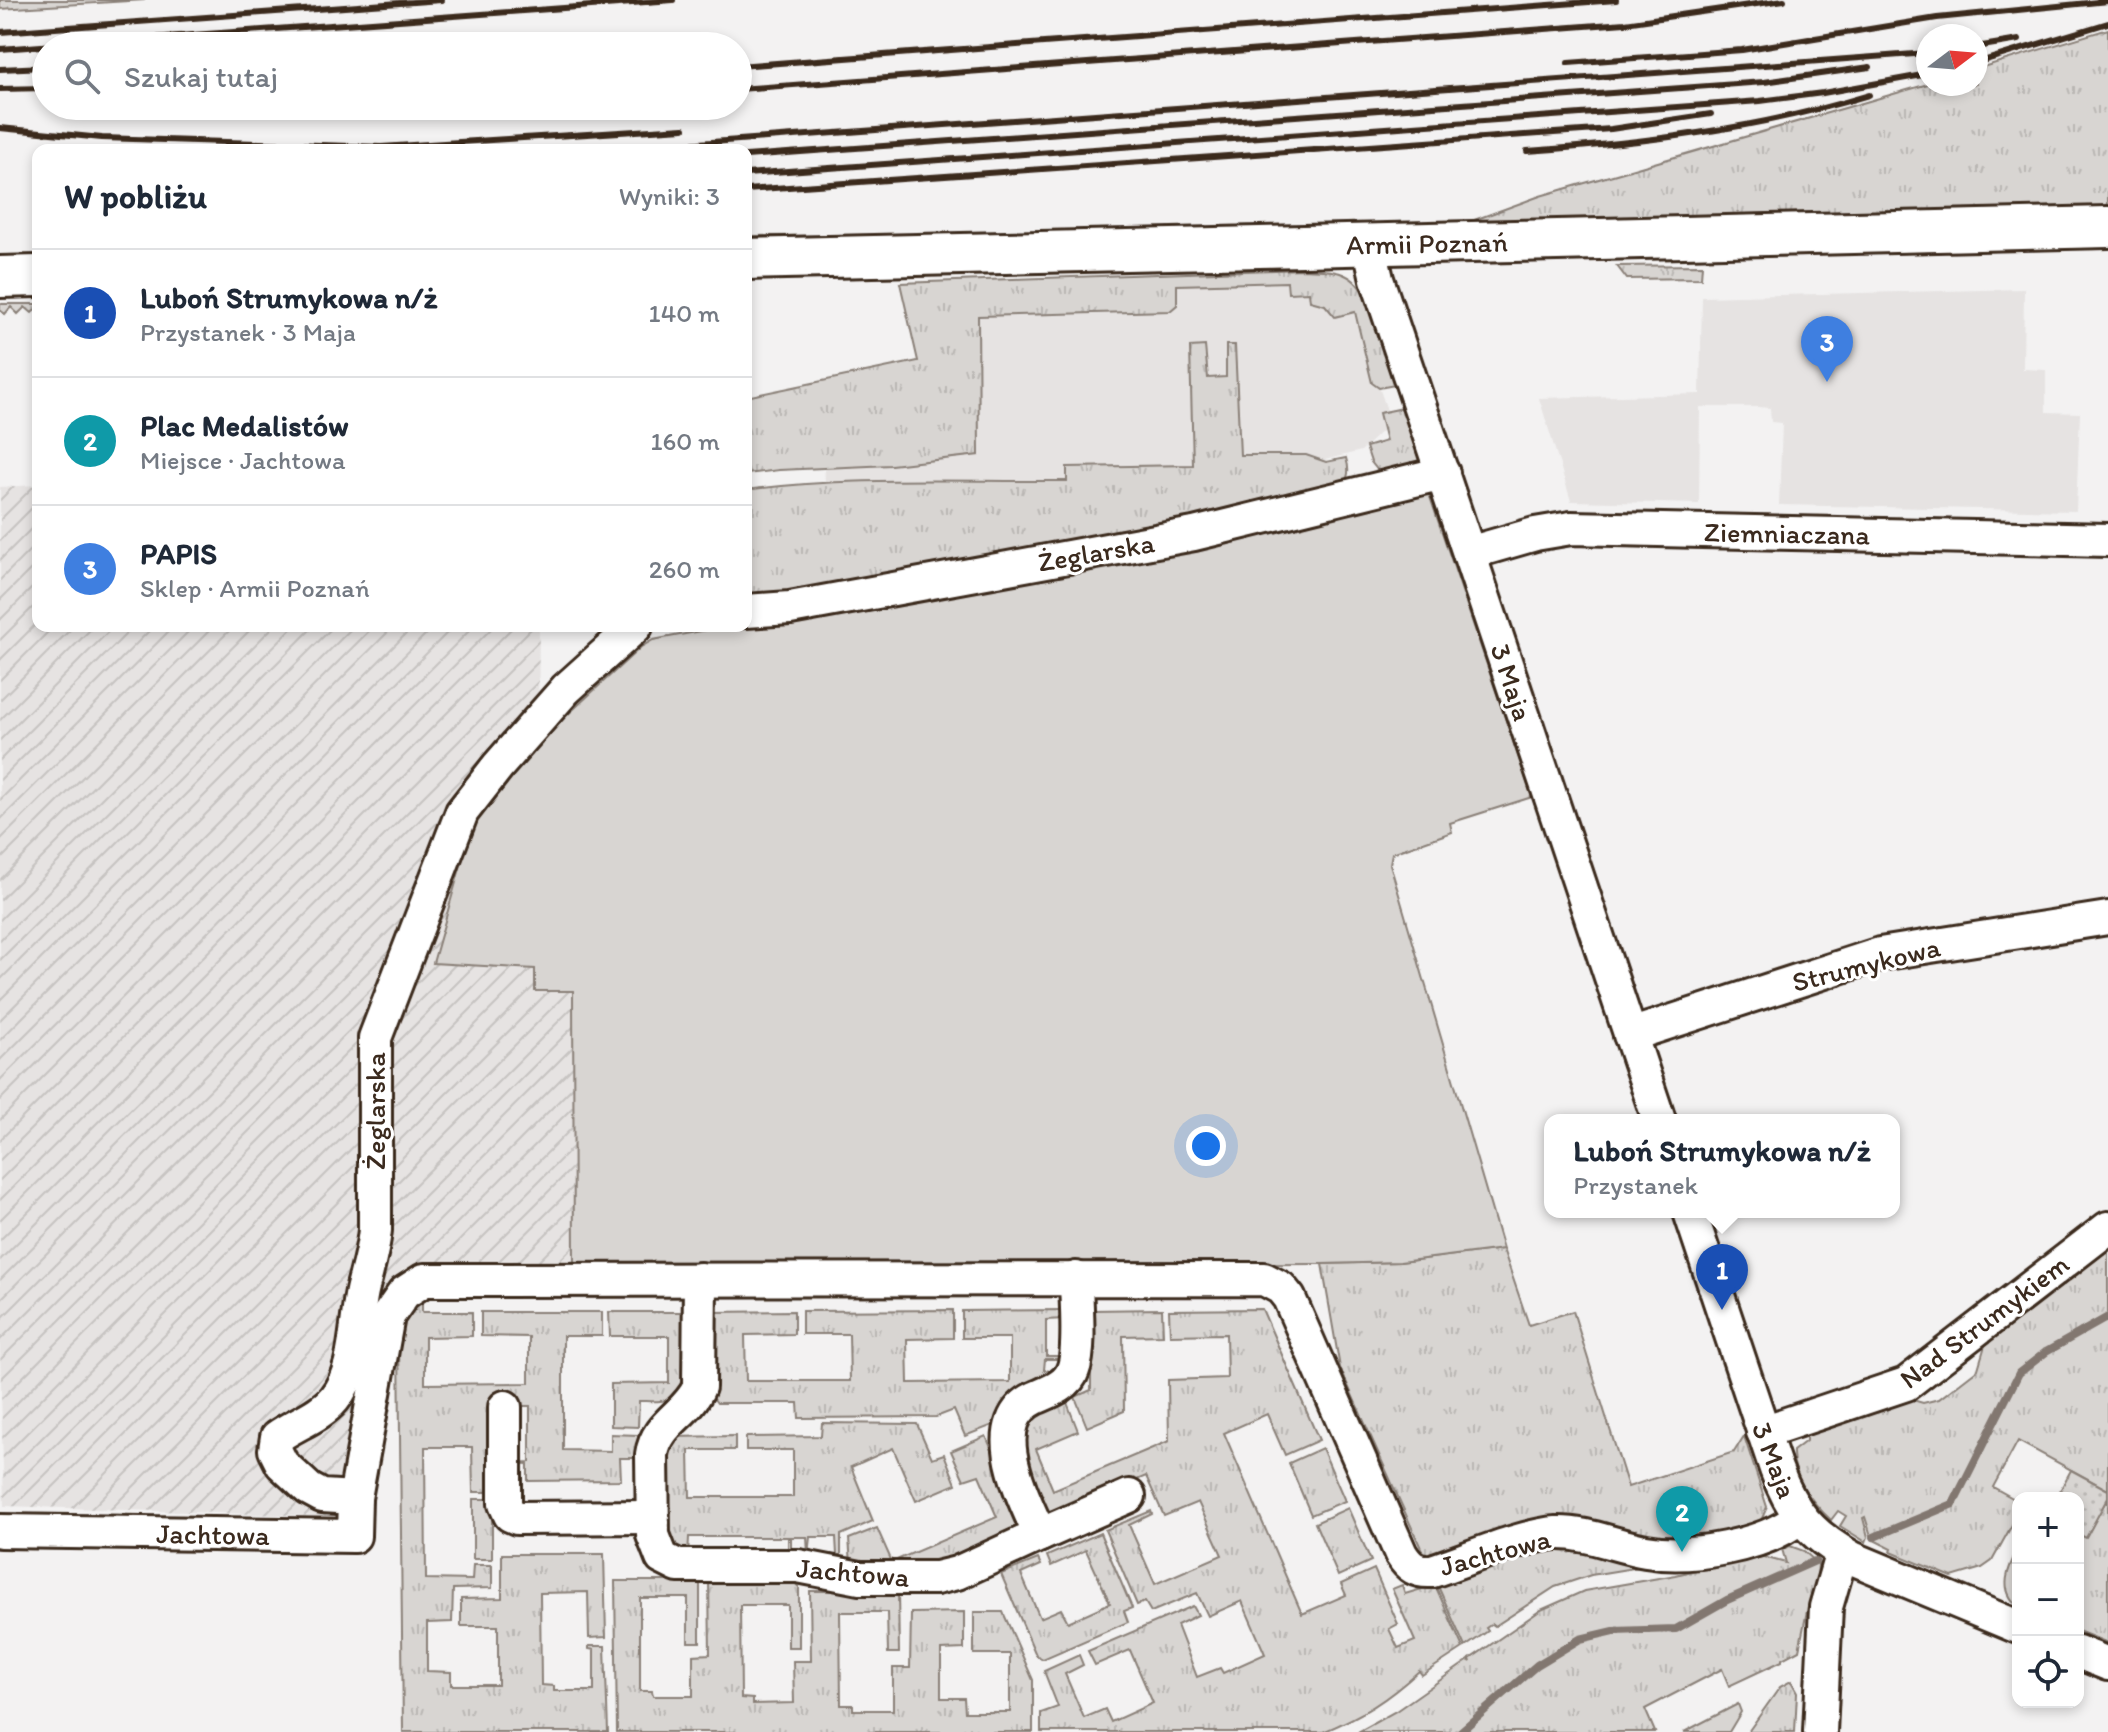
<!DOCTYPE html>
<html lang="pl">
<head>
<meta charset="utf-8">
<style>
	:root { --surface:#fff; --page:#f2f2f3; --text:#1f2937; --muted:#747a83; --line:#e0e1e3; --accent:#1f6fb2 }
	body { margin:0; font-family:Itim,sans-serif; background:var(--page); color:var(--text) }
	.controls { position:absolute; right:24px; bottom:24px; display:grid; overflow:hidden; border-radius:16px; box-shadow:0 4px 12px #0003 }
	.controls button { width:72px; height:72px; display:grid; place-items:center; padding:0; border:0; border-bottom:2px solid var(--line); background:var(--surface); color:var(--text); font:40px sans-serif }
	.compass { position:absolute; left:1916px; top:24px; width:72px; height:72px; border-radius:50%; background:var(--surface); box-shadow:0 4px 12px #0003; rotate:74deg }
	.you { position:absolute; left:1206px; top:1146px; width:28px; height:28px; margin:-20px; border:6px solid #fff; border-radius:50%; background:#1a73e8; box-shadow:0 0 0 12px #1a73e833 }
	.badge { display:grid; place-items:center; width:52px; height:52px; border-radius:50%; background:var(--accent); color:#fff; font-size:26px; font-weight:700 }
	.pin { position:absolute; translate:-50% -66px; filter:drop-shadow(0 2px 4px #0008) }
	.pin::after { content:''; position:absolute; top:42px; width:28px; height:24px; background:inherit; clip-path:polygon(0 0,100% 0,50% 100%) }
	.popup { position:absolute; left:1544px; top:1114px; width:356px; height:104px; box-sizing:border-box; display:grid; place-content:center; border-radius:16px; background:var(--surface); filter:drop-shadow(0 2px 6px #0005); font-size:26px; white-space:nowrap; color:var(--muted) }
	.popup b { font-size:30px; color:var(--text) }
	.popup::after { content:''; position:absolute; left:50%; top:100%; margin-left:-16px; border:16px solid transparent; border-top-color:var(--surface) }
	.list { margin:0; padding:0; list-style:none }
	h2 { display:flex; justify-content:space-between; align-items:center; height:104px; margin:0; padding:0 32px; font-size:34px }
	h2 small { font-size:26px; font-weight:400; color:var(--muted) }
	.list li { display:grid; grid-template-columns:52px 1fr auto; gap:24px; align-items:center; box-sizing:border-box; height:128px; padding:0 32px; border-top:2px solid var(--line) }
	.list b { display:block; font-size:30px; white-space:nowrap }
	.list p { margin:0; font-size:26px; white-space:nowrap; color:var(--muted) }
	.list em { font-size:26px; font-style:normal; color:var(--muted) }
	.icon { flex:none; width:44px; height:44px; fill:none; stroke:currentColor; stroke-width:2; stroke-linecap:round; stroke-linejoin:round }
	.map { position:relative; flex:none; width:2108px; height:1732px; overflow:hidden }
	.search { position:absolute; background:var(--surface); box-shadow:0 4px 12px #0003; left:32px; top:32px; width:720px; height:88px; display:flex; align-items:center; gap:20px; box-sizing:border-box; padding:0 28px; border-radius:44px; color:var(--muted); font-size:30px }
	.panel { position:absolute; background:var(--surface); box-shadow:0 4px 12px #0003; left:32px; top:144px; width:720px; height:488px; border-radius:16px }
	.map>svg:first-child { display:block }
	.built { fill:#e6e3e2 }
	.industrial { fill:url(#industrial-furrows) }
	.grass { fill:url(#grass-tufts); stroke:#8a8078; stroke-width:2 }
	.park { fill:url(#park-dots); stroke:#8a8078; stroke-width:2 }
	.garden { fill:#d8d5d2; stroke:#8a8078; stroke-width:2 }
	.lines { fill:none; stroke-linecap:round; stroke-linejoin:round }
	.stream { stroke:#827770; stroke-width:8 }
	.minor-casing { stroke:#3b2a1e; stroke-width:38 }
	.major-casing { stroke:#3b2a1e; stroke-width:46 }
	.minor { stroke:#fff; stroke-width:32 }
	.major { stroke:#fff; stroke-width:40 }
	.rail { stroke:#3b2a1e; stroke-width:6 }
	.labels { text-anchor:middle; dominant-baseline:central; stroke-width:6; stroke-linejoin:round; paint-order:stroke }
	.street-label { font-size:28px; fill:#3b2a1e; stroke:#fff }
</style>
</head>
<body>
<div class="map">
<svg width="2108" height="1732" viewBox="0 0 2108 1732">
	<defs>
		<pattern id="industrial-furrows" width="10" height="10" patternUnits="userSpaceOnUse" patternTransform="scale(2)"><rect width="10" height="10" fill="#e6e3e2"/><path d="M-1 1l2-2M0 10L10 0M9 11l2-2" fill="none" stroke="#c6c3c1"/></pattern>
		<pattern id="grass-tufts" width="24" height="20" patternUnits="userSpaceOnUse" patternTransform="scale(2)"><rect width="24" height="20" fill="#d8d5d2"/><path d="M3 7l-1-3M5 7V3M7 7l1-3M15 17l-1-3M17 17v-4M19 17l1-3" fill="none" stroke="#bab7b4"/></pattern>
		<pattern id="park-dots" width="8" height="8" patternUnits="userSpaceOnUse" patternTransform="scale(2)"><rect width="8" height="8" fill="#d8d5d2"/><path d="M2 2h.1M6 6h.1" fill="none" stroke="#bab7b4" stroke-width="1.8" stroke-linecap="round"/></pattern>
	</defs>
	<rect width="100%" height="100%" fill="#f3f2f2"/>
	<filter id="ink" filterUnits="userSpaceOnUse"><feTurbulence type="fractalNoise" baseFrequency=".0125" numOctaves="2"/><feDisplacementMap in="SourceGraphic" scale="16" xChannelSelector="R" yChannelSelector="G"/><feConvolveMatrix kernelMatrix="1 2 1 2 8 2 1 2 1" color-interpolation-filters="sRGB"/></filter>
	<g filter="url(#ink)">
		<g class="built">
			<path d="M 1342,279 L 1391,422 L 1361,451 L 1140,505 L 827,556 L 822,381 L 919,361 L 900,283 Z"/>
			<path d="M 2024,289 L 2023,369 L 2046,370 L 2046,412 L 2080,413 L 2076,511 L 1779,505 L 1782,423 L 1771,422 L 1770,408 L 1758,407 L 1700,407 L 1699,504 L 1571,501 L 1539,398 L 1700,394 L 1702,297 Z"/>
		</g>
		<path class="industrial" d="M 38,485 L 38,626 L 302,626 L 306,629 L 539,626 L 538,742 L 434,963 L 536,969 L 574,991 L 574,1267 L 403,1269 L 376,1297 L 344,1517 L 4,1506 L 0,1351 L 0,487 Z"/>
		<g class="grass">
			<path d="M 0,0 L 145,0 L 0,9 Z"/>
			<path d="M 2108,29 L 2108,209 L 1455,227 L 1540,196 L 1928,84 L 1976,84 L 1976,69 Z"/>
			<path d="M 929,235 L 929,237 L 746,242 L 746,236 Z"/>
			<path d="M 1702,265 L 1701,278 L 1627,279 L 1617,266 Z"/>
			<path d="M 1303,269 C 1317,270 1334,269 1347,276 C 1374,289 1386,357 1395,385 L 1379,388 L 1372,383 L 1355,312 L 1335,317 L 1325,305 L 1310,301 L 1309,292 L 1288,293 L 1287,282 L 1177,285 L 1177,305 L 1170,311 L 978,316 L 979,455 L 891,465 L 779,470 L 746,474 L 746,397 L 918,361 L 900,283 Z"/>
			<path d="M 0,304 L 38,304 L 38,307 L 32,313 L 25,307 L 18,314 L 11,307 L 5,314 L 0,310 Z"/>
			<path d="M 1226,345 L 1235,345 L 1240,455 L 1306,455 L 1326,462 L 1346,458 C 1351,474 1348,482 1334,491 L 746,604 L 746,490 C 852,476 960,482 1067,481 L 1067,467 L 1193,465 L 1190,347 L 1205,346 L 1208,378 L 1226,377 Z"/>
			<path d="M 1403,408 L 1422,464 L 1379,472 L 1371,462 L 1366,447 L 1386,441 L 1379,413 Z"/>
			<path d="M 1503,1249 L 1529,1325 L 1573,1311 L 1628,1487 L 1734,1452 L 1744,1436 L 1767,1507 L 1760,1523 L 1707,1537 L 1425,1557 L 1340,1368 L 1322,1264 L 1400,1262 Z"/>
			<path d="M 2108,1251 L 2108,1490 L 2018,1441 L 1993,1487 L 2018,1501 L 2018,1514 L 1992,1561 L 1982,1568 L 1952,1577 L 1891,1552 L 1892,1549 L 1872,1539 L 1865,1517 L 1863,1518 L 1868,1537 L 1866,1542 L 1840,1526 L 1846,1516 L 1838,1511 L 1831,1520 C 1812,1503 1792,1477 1793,1451 L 1806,1441 L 1806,1435 L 1869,1415 L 1906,1398 L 1923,1403 L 1939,1399 L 1978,1369 L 1986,1342 L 2103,1252 Z"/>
			<path d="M 416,1294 L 422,1295 L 422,1312 L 472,1312 L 472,1336 L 425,1337 L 425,1384 L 529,1383 L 529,1337 L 481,1336 L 481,1312 L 602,1312 L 602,1336 L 563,1336 L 563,1450 L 611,1451 L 611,1434 L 638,1435 L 638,1458 L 620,1458 L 621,1480 L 528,1481 L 528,1464 L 512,1463 L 530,1462 L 530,1406 L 492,1406 L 493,1492 L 473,1492 L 472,1447 L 425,1447 L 426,1579 L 472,1580 L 473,1565 L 492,1565 L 492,1588 L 453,1589 L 452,1622 L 427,1623 L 427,1671 L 451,1672 L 451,1685 L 498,1685 L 498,1626 L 461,1626 L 461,1599 L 502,1598 L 502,1554 L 604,1554 L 606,1637 L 589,1638 L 588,1592 L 540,1593 L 541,1685 L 554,1686 L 554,1691 L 594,1691 L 594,1650 L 589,1649 L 589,1646 L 605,1646 L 608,1732 L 403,1732 L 399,1336 Z"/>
			<path d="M 1162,1309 L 1163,1335 L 1123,1336 L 1124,1411 L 1087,1427 L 1075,1397 L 1091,1390 L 1091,1310 Z"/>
			<path d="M 1262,1309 L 1319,1440 L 1285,1455 L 1267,1414 L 1224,1433 L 1302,1614 L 1346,1595 L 1341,1584 L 1374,1569 L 1398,1624 L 1389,1629 L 1398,1648 L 1415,1641 L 1392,1589 L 1402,1585 L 1405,1594 L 1435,1585 L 1463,1648 L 1422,1675 L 1419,1671 C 1386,1701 1363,1715 1323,1732 L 1041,1732 L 1041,1713 L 1058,1707 L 1044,1671 L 1079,1655 L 1083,1665 L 1065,1674 L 1084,1718 L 1105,1709 L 1111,1722 L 1153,1703 L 1130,1650 L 1095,1665 L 1088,1651 L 1193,1606 L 1198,1615 L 1177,1625 L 1197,1677 L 1220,1668 L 1223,1673 L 1265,1654 L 1242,1601 L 1208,1616 L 1197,1593 L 1151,1612 L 1145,1602 L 1137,1605 L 1105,1530 L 1151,1511 L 1152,1514 L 1129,1525 L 1155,1584 L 1222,1555 L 1198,1502 L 1164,1516 L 1146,1476 L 1048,1518 L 1022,1470 L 1022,1420 L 1066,1400 L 1078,1431 L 1036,1449 L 1053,1490 L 1169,1441 L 1168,1380 L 1227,1378 L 1226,1334 L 1170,1335 L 1169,1310 Z"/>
			<path d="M 953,1310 L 953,1338 L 907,1339 L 908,1383 L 1010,1382 L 1010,1338 L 962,1338 L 962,1311 L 1064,1310 L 1064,1319 L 1046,1320 L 1046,1356 L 1064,1356 L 1058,1367 L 1058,1359 L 1045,1359 L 1044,1370 L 1051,1371 L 1051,1379 L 1001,1422 L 965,1436 L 954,1410 L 936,1417 L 799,1418 L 798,1403 L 717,1403 L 714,1399 L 714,1312 L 794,1311 L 794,1334 L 745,1335 L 746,1381 L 850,1381 L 849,1334 L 802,1334 L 802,1311 Z"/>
			<path d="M 609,1312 L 684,1312 C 684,1329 690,1384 677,1395 C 668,1403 651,1401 639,1401 L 638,1427 L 611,1426 L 611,1384 L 669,1383 L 669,1336 L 610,1336 Z"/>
			<path d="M 822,1423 L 917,1424 L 932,1458 L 944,1454 L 956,1484 L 916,1501 L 893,1448 L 851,1467 L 873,1521 L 841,1535 L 841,1555 L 837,1555 L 836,1537 L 810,1537 L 808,1555 L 807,1537 L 791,1537 L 791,1555 L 788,1555 L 788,1537 L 689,1537 L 688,1557 L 679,1555 L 663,1535 L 668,1437 L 735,1436 L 735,1450 L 689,1450 L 690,1497 L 793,1497 L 793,1450 L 746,1450 L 746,1437 L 821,1436 Z"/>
			<path d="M 986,1436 L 1021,1517 L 1021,1528 L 940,1567 L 851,1563 L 849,1539 L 877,1528 L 892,1562 L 997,1517 L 979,1475 L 964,1480 L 951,1451 Z"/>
			<path d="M 1322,1448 L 1345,1501 L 1311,1515 L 1289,1463 Z"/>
			<path d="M 2108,1497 L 2108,1643 L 2078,1631 L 2078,1534 L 2086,1537 Z"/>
			<rect x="473" y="1499" width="19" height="60"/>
			<path d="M 1348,1508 L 1371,1561 L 1338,1576 L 1315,1523 Z"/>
			<path d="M 1100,1533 L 1132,1608 L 1124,1611 L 1128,1622 L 1043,1659 L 1036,1655 L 1001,1574 L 1038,1559 L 1041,1565 L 1021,1574 L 1040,1618 L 1061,1609 L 1068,1622 L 1110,1603 L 1086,1550 L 1051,1566 L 1047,1556 Z"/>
			<path d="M 1790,1546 L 1804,1551 L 1818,1564 L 1817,1579 L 1821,1580 L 1817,1601 L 1808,1606 L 1799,1650 L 1782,1659 L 1782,1661 L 1729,1686 L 1722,1669 L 1645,1709 L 1655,1732 L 1358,1732 L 1396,1711 L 1469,1660 L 1471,1662 L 1470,1659 L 1541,1610 L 1584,1591 L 1676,1575 L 1756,1555 L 1786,1563 L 1782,1549 Z"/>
			<path d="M 1561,1547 L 1658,1564 L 1591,1575 L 1555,1587 L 1495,1626 L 1492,1624 L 1486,1628 L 1488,1631 L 1465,1647 L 1437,1584 L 1523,1553 Z"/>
			<path d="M 2018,1549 L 2018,1606 C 1998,1590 2008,1568 2018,1549 Z"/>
			<path d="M 709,1580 L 791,1580 L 799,1587 L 799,1647 L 788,1647 L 788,1605 L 740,1605 L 741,1698 L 753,1699 L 753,1704 L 794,1703 L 793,1661 L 811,1661 L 810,1591 L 898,1591 L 899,1653 L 888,1653 L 887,1612 L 840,1612 L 841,1705 L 853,1705 L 853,1710 L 893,1710 L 893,1668 L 910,1668 L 911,1613 L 964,1612 L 964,1649 L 941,1650 L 941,1698 L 964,1698 L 965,1712 L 1010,1712 L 1010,1654 L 974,1654 L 974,1612 L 1003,1612 L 1033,1680 L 1033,1732 L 617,1732 L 615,1581 L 700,1581 L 700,1642 L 688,1642 L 688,1598 L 640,1598 L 640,1691 L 652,1691 L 653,1696 L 693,1696 L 693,1655 L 710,1654 Z"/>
			<path d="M 1791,1681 L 1797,1692 L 1795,1732 L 1748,1732 L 1780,1687 Z"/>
			<path d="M 1738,1704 L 1741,1712 L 1729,1732 L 1684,1732 Z"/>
		</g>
		<path class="park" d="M 2071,1470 L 2108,1490 L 2108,1497 L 2086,1538 L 2078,1534 L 2078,1498 L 2056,1498 Z"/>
		<path class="garden" d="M 1427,488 L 1532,797 L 1450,823 L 1452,832 L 1392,853 L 1390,864 L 1503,1249 L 1400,1262 L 1322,1264 L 574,1267 L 573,991 L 535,991 L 535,969 L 433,963 L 474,819 L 538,742 L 641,647 L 653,640 L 728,626 L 746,626 Z"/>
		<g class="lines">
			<g class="stream">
				<path d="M 1874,1537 L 1953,1504 L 2019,1373 L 2046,1352 L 2108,1317"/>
				<path d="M 1460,1732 L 1537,1665 L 1580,1639 L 1614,1631 L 1676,1629 L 1727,1600 L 1815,1561"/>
			</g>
			<defs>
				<g id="minor">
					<path d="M 1369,244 L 1377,279 L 1659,1120"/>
					<path d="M 1469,553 L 1535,534 L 1571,528 L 2108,540"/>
					<path d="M 746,611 L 790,608 L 1194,534 L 1443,473"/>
					<path d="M 1630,1035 L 1880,954 L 2108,918"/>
					<path d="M 1690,1212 L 1776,1469 C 1792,1513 1811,1535 1852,1558 L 2018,1627"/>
					<path d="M 700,1279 L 699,1387 C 688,1414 656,1423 652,1455 L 653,1535 L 662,1558 L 678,1566 L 798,1566 L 860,1578 L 936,1578 L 957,1573 L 1040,1535 C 1024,1498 983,1423 1035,1398 C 1048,1392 1068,1386 1073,1370 C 1081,1350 1076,1302 1076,1278"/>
					<path d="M 505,1407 L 505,1504 L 510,1515 L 517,1518 L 652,1517"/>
					<path d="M 1763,1432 L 1906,1384 L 2108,1228"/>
					<path d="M 355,1498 L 322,1496 L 309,1489 L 282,1464 L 275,1450 L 277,1437 C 295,1424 320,1416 334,1399 C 357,1372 355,1324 362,1291 C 367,1270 373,1252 375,1230 L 375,1038 L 462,812 L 498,766 L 566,689 L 636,626"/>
					<path d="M 0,1531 L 354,1536 L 355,1498 L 388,1316 L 404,1293 L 424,1280 L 1264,1279 L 1281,1288 L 1289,1298 L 1401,1554 C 1409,1567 1416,1572 1432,1571 C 1465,1560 1523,1535 1556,1533 C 1586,1532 1616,1546 1646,1551 C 1690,1559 1764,1546 1799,1518"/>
					<path d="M 1040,1535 L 1129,1496"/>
					<path d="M 2078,1652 L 2108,1664"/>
					<path d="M 1820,1732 L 1826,1607 L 1842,1552"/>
				</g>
				<g id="major">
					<path d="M 746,259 L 2108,227"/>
					<path d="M 0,277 L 38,276"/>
				</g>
			</defs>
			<use href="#minor" class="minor-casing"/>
			<use href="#major" class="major-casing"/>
			<use href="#minor" class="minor"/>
			<use href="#major" class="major"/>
			<g class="rail">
				<path d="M 0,32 L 441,0"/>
				<path d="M 1976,47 L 2019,40"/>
				<path d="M 0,49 L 673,0"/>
				<path d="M 1568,63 L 1742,50 L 1937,18 L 2108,1"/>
				<path d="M 1976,63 L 2108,23"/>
				<path d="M 738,66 L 1616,0"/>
				<path d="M 0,69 L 46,67"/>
				<path d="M 0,89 L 46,88"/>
				<path d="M 738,89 L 1625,23 L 1784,0"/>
				<path d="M 0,128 L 102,138 L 381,147 L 684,128"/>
				<path d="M 603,150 L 1928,53"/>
				<path d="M 1527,151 C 1643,143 1757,129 1869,95"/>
				<path d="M 746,156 L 1764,82 L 1870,67"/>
				<path d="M 746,174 L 1760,101 L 1823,93 L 1928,74"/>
				<path d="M 746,190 L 1611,129 L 1711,114"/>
			</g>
		</g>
	</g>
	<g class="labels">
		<g class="street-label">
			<text transform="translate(1427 243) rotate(-1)">Armii Poznań</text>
			<text transform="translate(1787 533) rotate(1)">Ziemniaczana</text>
			<text transform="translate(1096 552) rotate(-10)">Żeglarska</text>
			<text transform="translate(1512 682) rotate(72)">3 Maja</text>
			<text transform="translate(1866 964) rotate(-14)">Strumykowa</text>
			<text transform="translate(375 1111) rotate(-90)">Żeglarska</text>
			<text transform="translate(1984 1321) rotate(-37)">Nad Strumykiem</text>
			<text transform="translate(1775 1460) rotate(69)">3 Maja</text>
			<text transform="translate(213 1534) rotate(1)">Jachtowa</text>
			<text transform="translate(1495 1552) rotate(-15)">Jachtowa</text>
			<text transform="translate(853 1572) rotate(5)">Jachtowa</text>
		</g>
	</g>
</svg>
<div class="controls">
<button>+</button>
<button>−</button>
<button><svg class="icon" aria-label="locate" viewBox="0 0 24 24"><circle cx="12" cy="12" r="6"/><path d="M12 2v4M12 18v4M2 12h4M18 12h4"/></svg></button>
</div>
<svg class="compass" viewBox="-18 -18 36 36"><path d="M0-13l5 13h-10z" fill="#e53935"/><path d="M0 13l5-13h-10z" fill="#747a83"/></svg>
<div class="you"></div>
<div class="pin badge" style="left:1722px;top:1310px;background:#1a4fb4">1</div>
<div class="popup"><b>Luboń Strumykowa n/ż</b>Przystanek</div>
<div class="pin badge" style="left:1682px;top:1552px;background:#0f9aa8">2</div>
<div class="pin badge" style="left:1827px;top:382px;background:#3f7fe0">3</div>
<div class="search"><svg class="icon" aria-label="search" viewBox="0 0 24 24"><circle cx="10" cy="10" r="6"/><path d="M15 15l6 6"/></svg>Szukaj tutaj</div>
<section class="panel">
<h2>W pobliżu<small>Wyniki: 3</small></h2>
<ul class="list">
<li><span class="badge" style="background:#1a4fb4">1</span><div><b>Luboń Strumykowa n/ż</b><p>Przystanek · 3 Maja</p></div><em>140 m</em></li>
<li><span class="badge" style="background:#0f9aa8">2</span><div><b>Plac Medalistów</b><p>Miejsce · Jachtowa</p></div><em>160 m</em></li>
<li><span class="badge" style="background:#3f7fe0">3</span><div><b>PAPIS</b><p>Sklep · Armii Poznań</p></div><em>260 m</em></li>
</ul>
</section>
</div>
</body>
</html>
